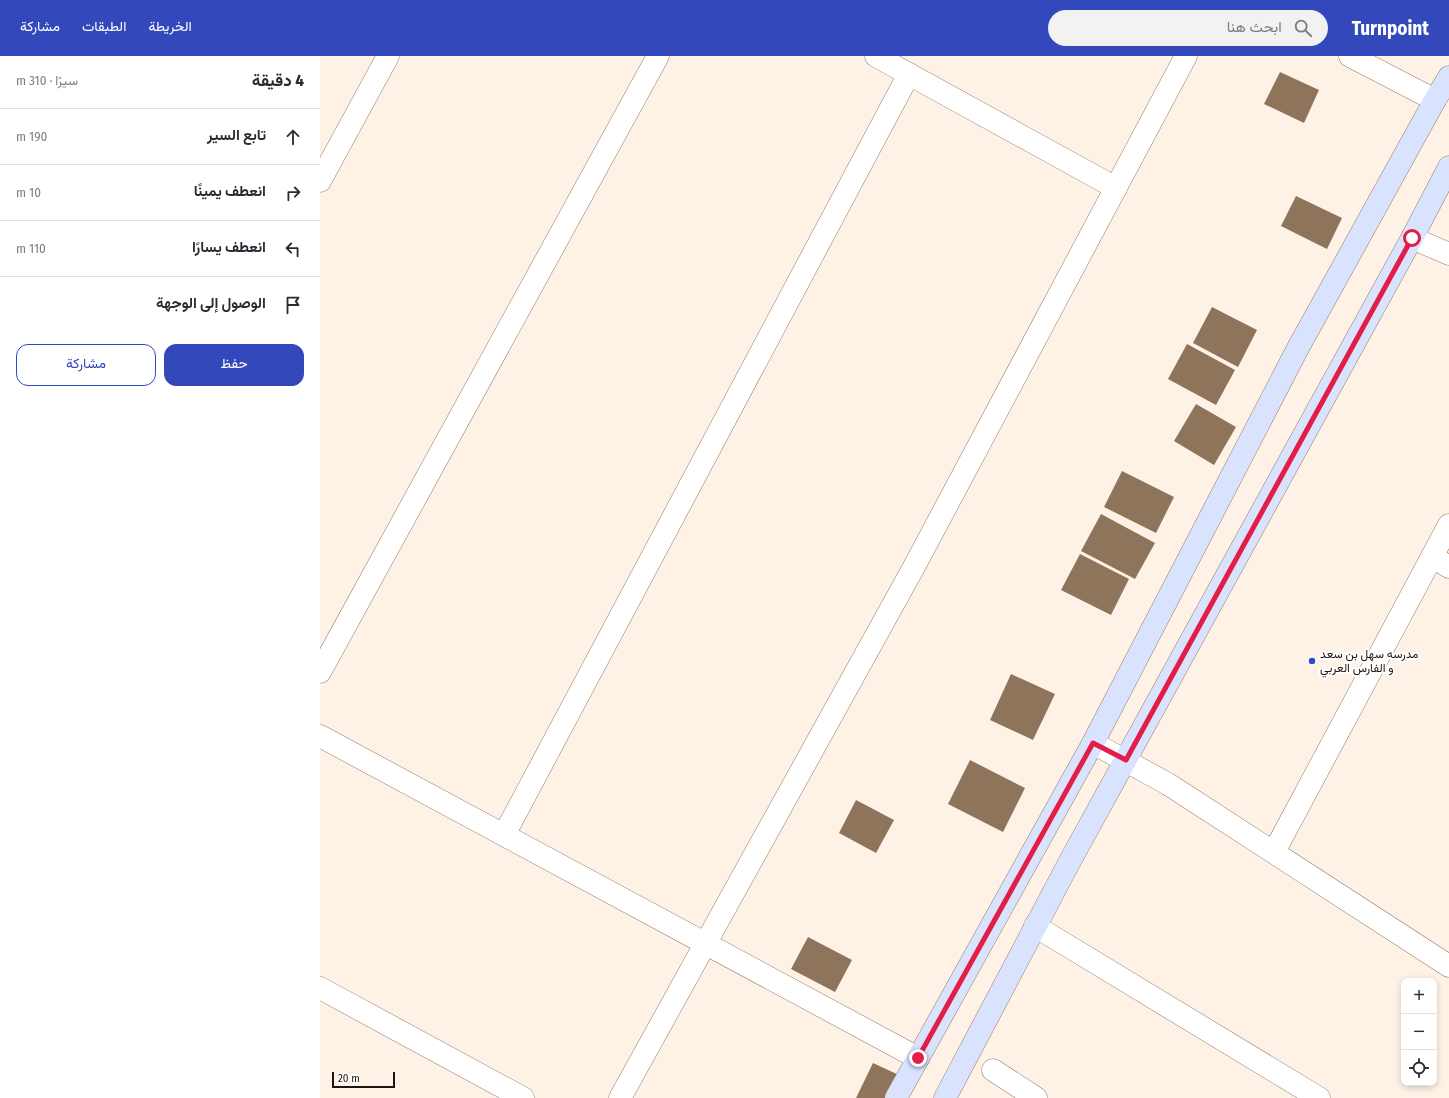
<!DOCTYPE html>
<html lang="ar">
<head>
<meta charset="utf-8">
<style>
	:root { --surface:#fff; --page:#f2f2f3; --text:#2b2b33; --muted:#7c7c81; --line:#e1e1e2; --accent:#3348ba }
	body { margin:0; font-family:"Fira Sans Condensed",Vazirmatn,sans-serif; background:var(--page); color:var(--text); direction:rtl }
	.controls { position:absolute; right:12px; bottom:12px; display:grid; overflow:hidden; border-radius:8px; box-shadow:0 2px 6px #0003 }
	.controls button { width:36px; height:36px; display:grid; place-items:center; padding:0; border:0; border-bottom:1px solid var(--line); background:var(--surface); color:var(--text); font:20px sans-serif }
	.scale { position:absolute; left:12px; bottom:10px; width:63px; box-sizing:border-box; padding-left:4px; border:2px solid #1f150c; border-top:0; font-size:11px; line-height:14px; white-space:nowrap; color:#1f150c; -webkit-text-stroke:3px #fff; paint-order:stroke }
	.stop { position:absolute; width:12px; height:12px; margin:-9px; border:3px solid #e11d48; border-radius:50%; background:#fff }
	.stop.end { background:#e11d48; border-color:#fff; box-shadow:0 1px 4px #0008 }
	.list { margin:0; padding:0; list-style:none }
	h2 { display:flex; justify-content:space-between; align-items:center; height:52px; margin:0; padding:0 16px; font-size:17px }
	h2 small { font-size:13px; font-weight:400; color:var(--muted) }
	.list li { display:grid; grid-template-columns:26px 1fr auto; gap:12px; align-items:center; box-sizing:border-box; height:56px; padding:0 16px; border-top:1px solid var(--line) }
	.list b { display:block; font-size:15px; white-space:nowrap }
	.list em { font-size:13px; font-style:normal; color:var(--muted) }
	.actions { display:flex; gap:8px; padding:12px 16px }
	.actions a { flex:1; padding:9px 0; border:1px solid var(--accent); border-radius:12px; text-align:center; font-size:14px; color:var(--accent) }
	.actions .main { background:var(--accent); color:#fff }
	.icon { flex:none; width:22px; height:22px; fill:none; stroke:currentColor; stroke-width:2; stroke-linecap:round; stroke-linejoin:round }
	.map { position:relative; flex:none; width:1129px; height:1042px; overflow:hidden; direction:ltr }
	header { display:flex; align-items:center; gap:24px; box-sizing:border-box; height:56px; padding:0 20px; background:var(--accent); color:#fff }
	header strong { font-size:19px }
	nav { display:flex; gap:22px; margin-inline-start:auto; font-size:14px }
	.search { width:280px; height:36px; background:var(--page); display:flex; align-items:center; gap:10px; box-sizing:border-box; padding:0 14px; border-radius:22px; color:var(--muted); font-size:15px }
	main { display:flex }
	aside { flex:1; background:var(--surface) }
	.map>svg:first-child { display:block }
	.building { fill:#8f745c }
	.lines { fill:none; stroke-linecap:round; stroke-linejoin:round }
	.minor-casing { stroke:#987d65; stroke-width:23 }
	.tertiary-casing { stroke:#987d65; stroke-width:23 }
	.secondary-casing { stroke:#987d65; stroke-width:23 }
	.minor { stroke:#fff; stroke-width:22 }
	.tertiary { stroke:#fff; stroke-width:22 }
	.secondary { stroke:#dae3fe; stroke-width:22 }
	.route { stroke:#e11d48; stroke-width:5 }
	.poi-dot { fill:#3348ba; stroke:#fff; stroke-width:1.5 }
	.labels { text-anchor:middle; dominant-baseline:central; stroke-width:4; stroke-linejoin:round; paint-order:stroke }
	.poi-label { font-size:12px; fill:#1f150c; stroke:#fff; text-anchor:start }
</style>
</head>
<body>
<header>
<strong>Turnpoint</strong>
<div class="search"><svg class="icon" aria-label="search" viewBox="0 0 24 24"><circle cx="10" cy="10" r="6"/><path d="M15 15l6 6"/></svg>ابحث هنا</div>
<nav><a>الخريطة</a><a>الطبقات</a><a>مشاركة</a></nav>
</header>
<main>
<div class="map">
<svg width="1129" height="1042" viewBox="0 0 1129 1042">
	<rect width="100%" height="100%" fill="#fef2e7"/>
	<g class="building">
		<path d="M 960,16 L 999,34 L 984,67 L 944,48 Z"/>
		<path d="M 976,140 L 1022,162 L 1007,193 L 961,170 Z"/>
		<path d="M 892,251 L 937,274 L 918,311 L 873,287 Z"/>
		<path d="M 867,288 L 915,314 L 896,349 L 848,323 Z"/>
		<path d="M 876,348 L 916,371 L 894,409 L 854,385 Z"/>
		<path d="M 802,415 L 854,441 L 836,477 L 784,451 Z"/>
		<path d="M 781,458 L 835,487 L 815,523 L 761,495 Z"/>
		<path d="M 760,498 L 809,523 L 791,559 L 741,534 Z"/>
		<path d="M 691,618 L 735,638 L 713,684 L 670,664 Z"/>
		<path d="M 650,704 L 705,732 L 683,776 L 628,748 Z"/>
		<path d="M 536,744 L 574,764 L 556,797 L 519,777 Z"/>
		<path d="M 488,881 L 532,904 L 515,936 L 471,913 Z"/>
		<path d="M 553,1007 L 581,1020 L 570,1042 L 536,1042 Z"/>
	</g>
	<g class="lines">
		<defs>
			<g id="minor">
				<path d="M 556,0 L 796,132"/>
				<path d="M 0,125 L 68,0"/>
				<path d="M 1092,182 L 1129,198"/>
				<path d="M 1112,500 L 1129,511"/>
				<path d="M 0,616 L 338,0"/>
				<path d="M 0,680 L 598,1002"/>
				<path d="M 773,687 L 848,728 L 1129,910"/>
				<path d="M 184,779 L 589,18"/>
				<path d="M 954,796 L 1129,469"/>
				<path d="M 715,870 L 999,1042"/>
				<path d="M 0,932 L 203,1042"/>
				<path d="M 673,1014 L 716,1042"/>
				<path d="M 300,1042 L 595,509 L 866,0"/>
			</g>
			<path id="tertiary" d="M 1030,0 L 1115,44"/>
			<g id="secondary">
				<path d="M 576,1042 L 773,687 L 978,292 L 1115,44 L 1129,21"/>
				<path d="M 625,1042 L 750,805 L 1092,182 L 1129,111"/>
			</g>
		</defs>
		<use href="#minor" class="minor-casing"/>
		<use href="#tertiary" class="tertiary-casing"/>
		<use href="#secondary" class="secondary-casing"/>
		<use href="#minor" class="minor"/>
		<use href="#tertiary" class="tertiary"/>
		<use href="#secondary" class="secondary"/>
	</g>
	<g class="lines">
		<path class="route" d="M 598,1002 L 773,687 L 806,704 L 1092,182"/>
	</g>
	<circle class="poi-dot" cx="992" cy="605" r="4"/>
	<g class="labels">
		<g class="poi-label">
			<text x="1000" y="598">مدرسه سهل بن سعد<tspan x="1000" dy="14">و الفارس العربي</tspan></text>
		</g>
	</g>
</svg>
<div class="controls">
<button>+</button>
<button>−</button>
<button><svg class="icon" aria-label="locate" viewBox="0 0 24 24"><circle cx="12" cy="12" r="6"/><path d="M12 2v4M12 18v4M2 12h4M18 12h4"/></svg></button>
</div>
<div class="scale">20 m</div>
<div class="stop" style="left:1092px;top:182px"></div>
<div class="stop end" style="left:598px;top:1002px"></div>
</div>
<aside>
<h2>4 دقيقة<small>سيرًا · 310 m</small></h2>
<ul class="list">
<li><svg class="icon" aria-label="ahead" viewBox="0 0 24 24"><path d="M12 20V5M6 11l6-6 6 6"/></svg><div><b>تابع السير</b></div><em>190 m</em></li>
<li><svg class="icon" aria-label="right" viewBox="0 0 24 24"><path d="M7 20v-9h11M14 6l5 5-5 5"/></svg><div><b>انعطف يمينًا</b></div><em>10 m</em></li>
<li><svg class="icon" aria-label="left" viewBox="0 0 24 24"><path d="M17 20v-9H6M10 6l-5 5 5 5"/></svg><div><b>انعطف يسارًا</b></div><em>110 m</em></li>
<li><svg class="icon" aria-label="arrive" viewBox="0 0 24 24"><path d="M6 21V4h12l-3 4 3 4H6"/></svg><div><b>الوصول إلى الوجهة</b></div></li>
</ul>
<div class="actions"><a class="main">حفظ</a><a>مشاركة</a></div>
</aside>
</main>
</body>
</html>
